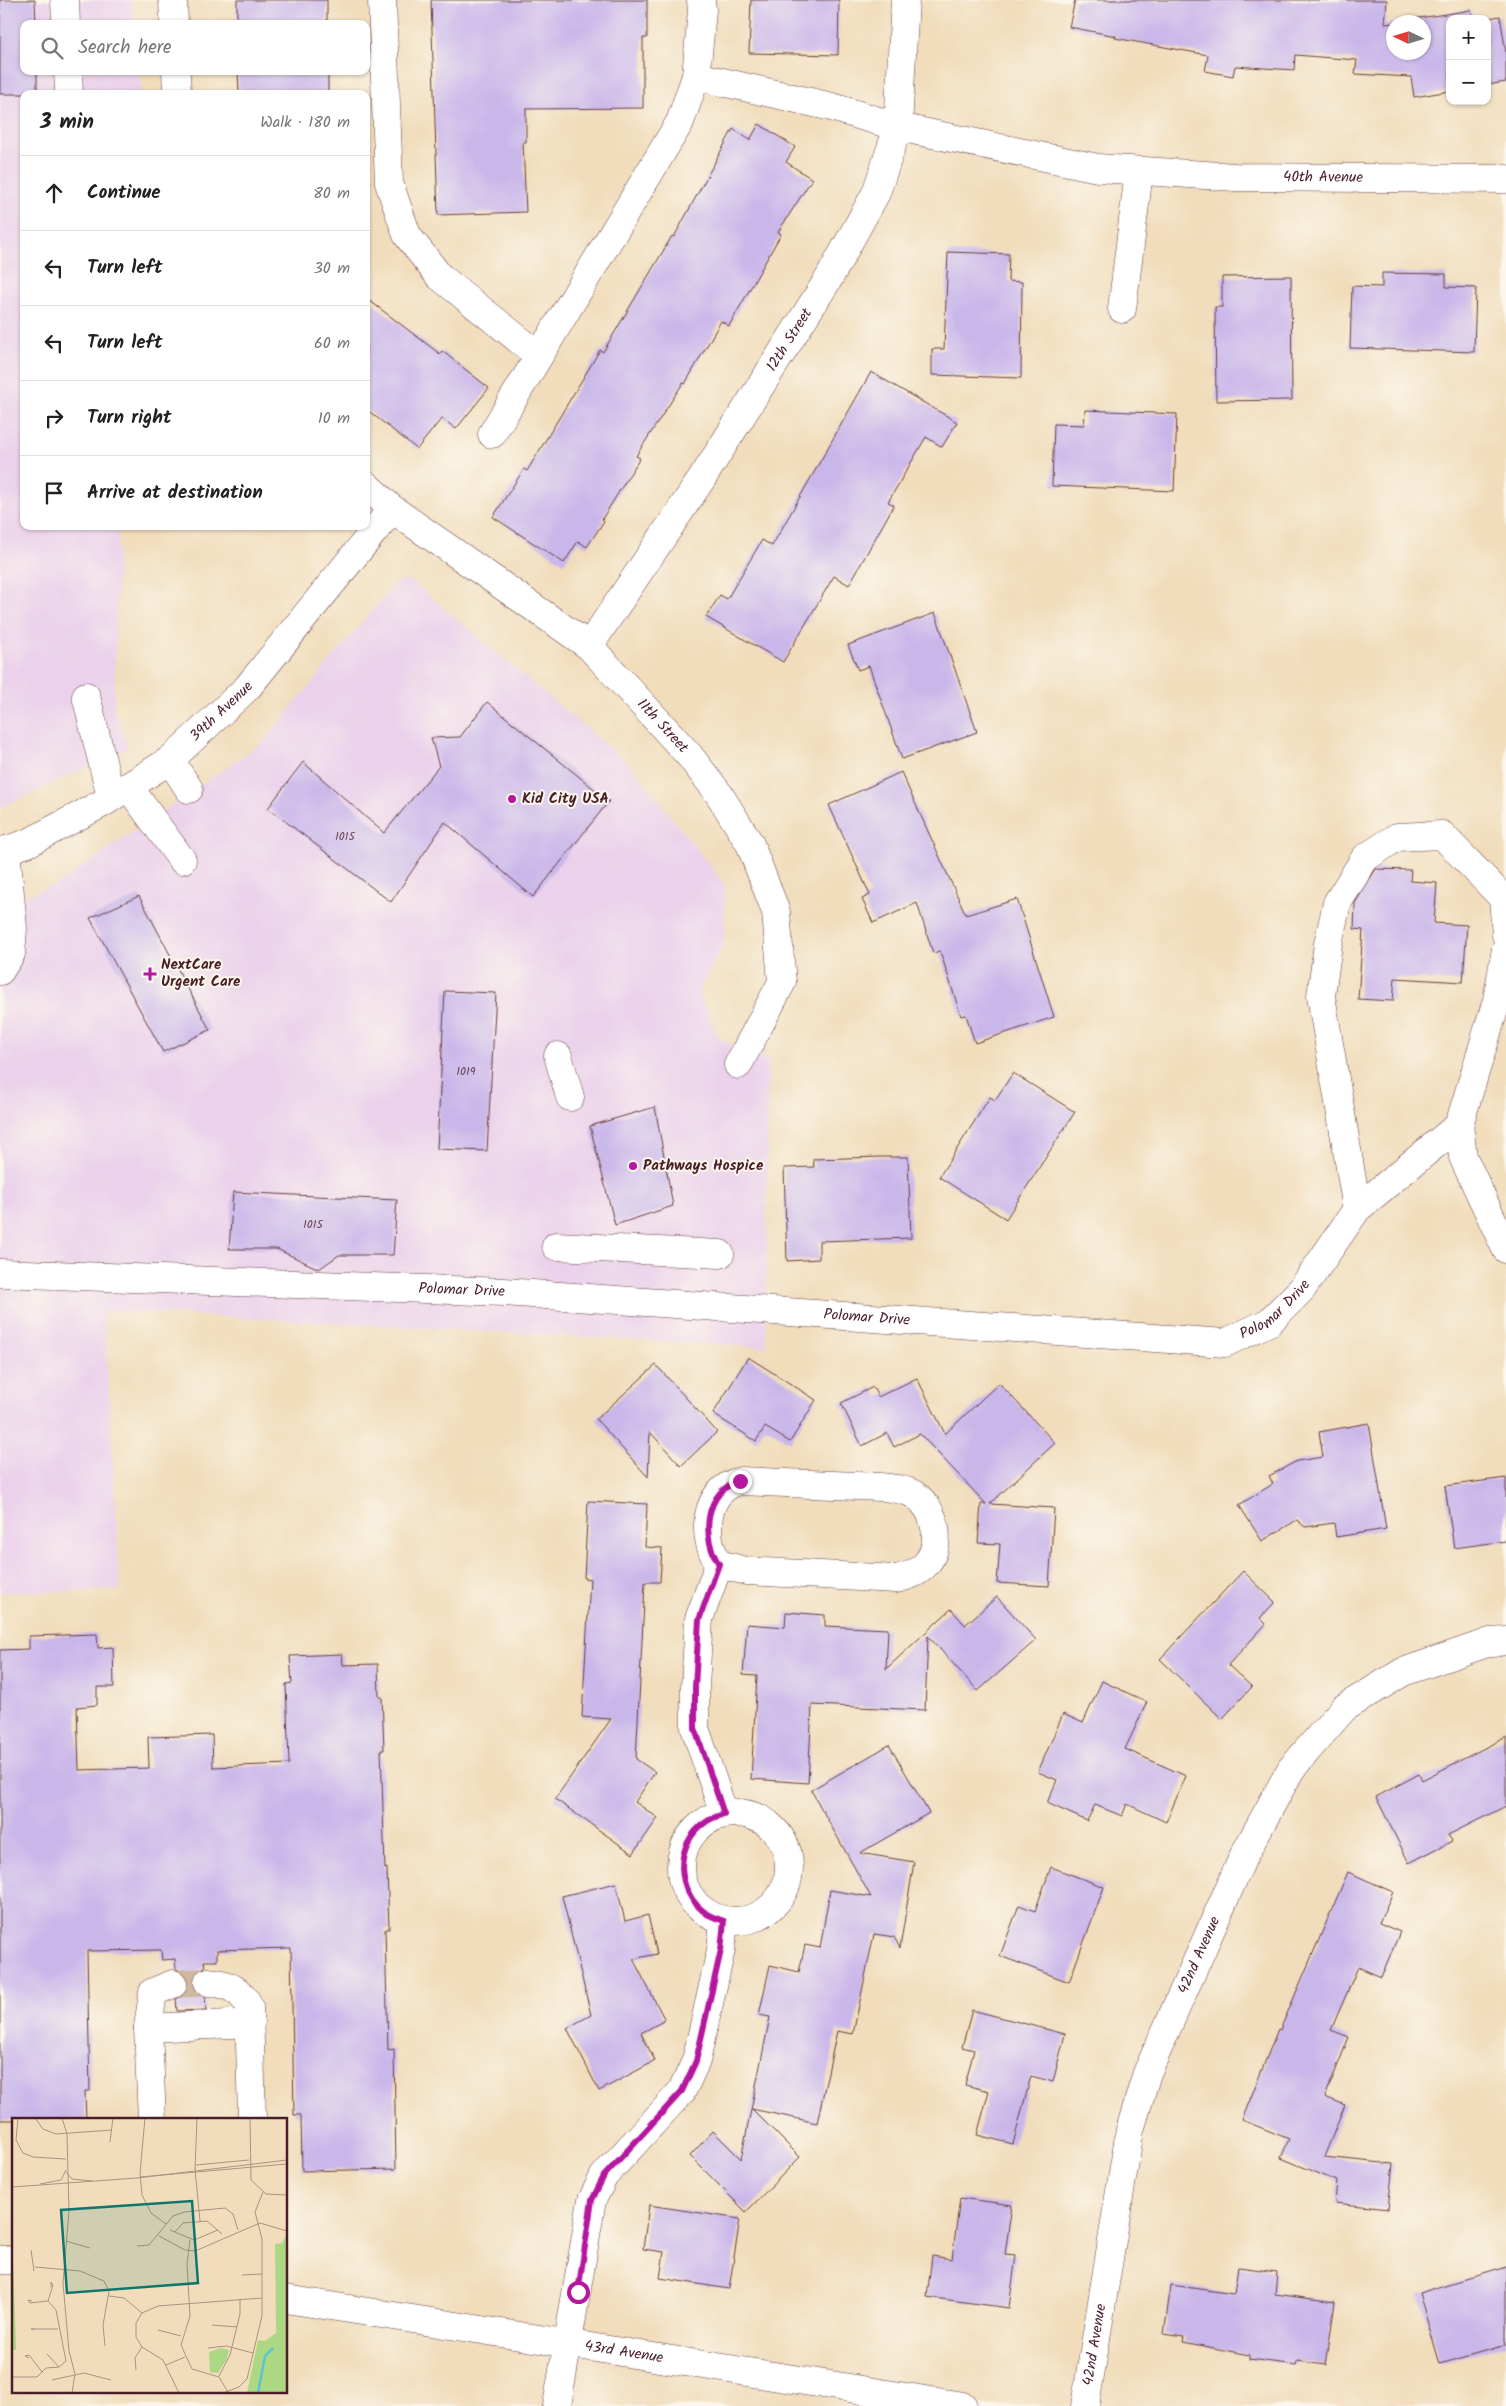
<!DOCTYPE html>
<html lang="en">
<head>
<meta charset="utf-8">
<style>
	:root { --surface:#fff; --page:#f6f6f6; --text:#222; --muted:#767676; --line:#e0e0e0 }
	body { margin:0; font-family:Kalam,sans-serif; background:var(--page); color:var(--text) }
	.controls { position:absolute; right:15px; top:15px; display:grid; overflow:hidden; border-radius:10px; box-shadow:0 1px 4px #0004 }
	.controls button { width:45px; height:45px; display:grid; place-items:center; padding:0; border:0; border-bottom:1px solid var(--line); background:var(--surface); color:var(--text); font:25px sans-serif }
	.compass { position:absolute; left:1386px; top:15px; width:45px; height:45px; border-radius:50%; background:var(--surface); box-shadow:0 1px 4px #0004; rotate:274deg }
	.stop { position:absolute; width:15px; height:15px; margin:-11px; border:4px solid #b5179e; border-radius:50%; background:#fff }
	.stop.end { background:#b5179e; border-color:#fff; box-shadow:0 1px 5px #0008 }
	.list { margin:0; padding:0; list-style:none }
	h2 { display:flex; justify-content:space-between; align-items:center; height:65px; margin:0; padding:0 20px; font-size:21px }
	h2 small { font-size:16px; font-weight:400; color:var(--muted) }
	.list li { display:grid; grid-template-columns:32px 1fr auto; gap:15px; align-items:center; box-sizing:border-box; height:75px; padding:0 20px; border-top:1px solid var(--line) }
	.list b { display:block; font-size:19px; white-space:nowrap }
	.list em { font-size:16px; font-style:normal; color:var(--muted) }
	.icon { flex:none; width:28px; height:28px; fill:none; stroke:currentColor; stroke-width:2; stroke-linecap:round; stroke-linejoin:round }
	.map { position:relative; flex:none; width:1506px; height:2406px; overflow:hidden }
	.search { position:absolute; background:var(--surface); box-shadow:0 1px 4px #0004; left:20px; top:20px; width:350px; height:55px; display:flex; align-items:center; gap:12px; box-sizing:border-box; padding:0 18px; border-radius:10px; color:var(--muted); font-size:19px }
	.panel { position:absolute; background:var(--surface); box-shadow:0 1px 4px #0004; left:20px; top:90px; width:350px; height:440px; border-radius:10px }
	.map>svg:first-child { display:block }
	.built { fill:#ebd1eb }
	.building { fill:#cab7ea }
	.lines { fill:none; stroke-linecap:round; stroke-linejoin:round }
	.minor-tunnel { stroke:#d0b79f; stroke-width:28; stroke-dasharray:28 14; stroke-linecap:butt }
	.minor-casing { stroke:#633c41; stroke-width:29 }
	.minor { stroke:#fff; stroke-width:28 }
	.route { stroke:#b5179e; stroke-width:6 }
	.poi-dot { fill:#b5179e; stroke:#fbf7ec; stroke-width:2 }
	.labels { text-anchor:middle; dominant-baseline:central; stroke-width:4; stroke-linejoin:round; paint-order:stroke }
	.number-label { font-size:12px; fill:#6a455b }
	.street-label { font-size:15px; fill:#4a1f2b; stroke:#fbf7ec }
	.poi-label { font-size:15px; font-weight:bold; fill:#4a1f2b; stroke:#fbf7ec; text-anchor:start }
	.inset-river { fill:none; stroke:#59c5d1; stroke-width:2.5 }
	.inset-road { fill:none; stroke:#ae9182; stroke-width:1 }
	.view { fill:#0f766e; fill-opacity:0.15; stroke:#0f766e; stroke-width:2.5 }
	.inset-edge { fill:none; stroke:#4a1f2b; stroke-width:2.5 }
</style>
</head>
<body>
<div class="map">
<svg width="1506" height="2406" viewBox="0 0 1506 2406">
	<rect width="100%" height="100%" fill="#fbf7ec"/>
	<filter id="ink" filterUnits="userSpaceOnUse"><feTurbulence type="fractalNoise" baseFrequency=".02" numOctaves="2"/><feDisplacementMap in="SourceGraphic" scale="10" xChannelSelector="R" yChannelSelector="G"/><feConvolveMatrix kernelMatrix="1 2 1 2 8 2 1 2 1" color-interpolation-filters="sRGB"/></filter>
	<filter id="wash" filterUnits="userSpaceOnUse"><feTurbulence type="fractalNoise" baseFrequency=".0096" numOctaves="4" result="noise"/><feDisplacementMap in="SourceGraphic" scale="20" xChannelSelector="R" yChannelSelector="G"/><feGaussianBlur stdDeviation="1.12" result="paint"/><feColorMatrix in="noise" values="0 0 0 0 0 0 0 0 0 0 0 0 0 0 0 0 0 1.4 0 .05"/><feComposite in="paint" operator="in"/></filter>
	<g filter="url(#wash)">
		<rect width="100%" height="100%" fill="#f1ddbc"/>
		<g class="built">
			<path d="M 0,0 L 132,0 L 134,24 L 24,24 L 24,71 L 139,71 L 141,94 L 24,94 L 24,526 L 118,526 L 114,710 L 128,748 L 0,808 Z"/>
			<path d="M 410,580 L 631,766 L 725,885 L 724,945 L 698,991 L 718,1038 L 768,1060 L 766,1347 L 104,1310 L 120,1590 L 0,1593 L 0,905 L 58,884 L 263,742 L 396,582 Z"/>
		</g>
		<g id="blocks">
			<g class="building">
				<path d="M 0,0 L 35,0 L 36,24 L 24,24 L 24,71 L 37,71 L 37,94 L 0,94 Z"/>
				<rect x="237" y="0" width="90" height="24"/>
				<path d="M 431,0 L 647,0 L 647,38 L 643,38 L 643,108 L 526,109 L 526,142 L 523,142 L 526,212 L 438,215 Z"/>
				<path d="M 751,0 L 839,0 L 838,55 L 749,53 Z"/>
				<path d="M 1075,0 L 1387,0 L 1385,24 L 1394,23 L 1394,52 L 1424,52 L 1424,22 L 1394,22 L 1471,10 L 1473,19 L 1450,19 L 1450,91 L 1414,97 L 1411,77 L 1355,74 L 1357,60 L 1295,55 L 1294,70 L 1235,66 L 1233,76 L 1205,71 L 1208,55 L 1115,38 L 1116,36 L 1069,27 Z"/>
				<path d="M 1500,16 L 1506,53 L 1506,82 L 1487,85 L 1487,19 L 1484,19 Z"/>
				<path d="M 238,71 L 328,71 L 328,94 L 239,94 Z"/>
				<path d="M 759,124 L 795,147 L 786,162 L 812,179 L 778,232 L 781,234 L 729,326 L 721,321 L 685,384 L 683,383 L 636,456 L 640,458 L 602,519 L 604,521 L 587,547 L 578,541 L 564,563 L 493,517 L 524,469 L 527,471 L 600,350 L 603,352 L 672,236 L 674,237 L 733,129 L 750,140 Z"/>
				<path d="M 948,252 L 1009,254 L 1008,281 L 1022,282 L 1021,378 L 932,375 L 932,349 L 944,349 Z"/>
				<path d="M 1382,273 L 1446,274 L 1446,287 L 1476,288 L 1474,352 L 1350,348 L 1352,286 L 1382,287 Z"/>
				<path d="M 1291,276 L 1292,400 L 1216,401 L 1215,307 L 1222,307 L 1222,277 Z"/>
				<path d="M 366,298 L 440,354 L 442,351 L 489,388 L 456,429 L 442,418 L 417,449 L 366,409 Z"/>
				<path d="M 871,372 L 957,422 L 942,447 L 926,437 L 888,502 L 894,505 L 849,585 L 834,576 L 783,662 L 706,617 L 720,595 L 727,599 L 762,540 L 772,546 Z"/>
				<path d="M 1085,410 L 1177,414 L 1174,491 L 1052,486 L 1054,424 L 1084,425 Z"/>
				<path d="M 935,613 L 977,732 L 902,759 L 869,666 L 858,670 L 848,645 Z"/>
				<path d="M 487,702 L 609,801 L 533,897 L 445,822 L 391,902 L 268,808 L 303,762 L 384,833 L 439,766 L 431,738 L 460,737 Z"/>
				<path d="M 901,772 L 966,915 L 1017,899 L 1054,1017 L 975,1043 L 966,1015 L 961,1016 L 940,951 L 933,953 L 917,903 L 873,923 L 862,899 L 870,895 L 829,805 Z"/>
				<path d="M 1376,869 L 1411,870 L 1410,881 L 1437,883 L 1434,923 L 1467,925 L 1463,982 L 1395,978 L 1393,1001 L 1358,999 L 1363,930 L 1354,929 L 1355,903 Z"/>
				<path d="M 139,896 L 210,1030 L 163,1052 L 90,918 Z"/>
				<path d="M 445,991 L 496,993 L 487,1151 L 437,1149 Z"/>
				<path d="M 1013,1073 L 1075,1112 L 1006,1219 L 939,1177 L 990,1097 L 995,1100 Z"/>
				<path d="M 655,1107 L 673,1206 L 615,1225 L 590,1126 Z"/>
				<path d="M 880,1157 L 908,1157 L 911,1238 L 819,1241 L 819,1259 L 787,1261 L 784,1168 L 814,1167 L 813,1159 Z"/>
				<path d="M 233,1192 L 397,1200 L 393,1255 L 339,1255 L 319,1269 L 277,1249 L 229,1249 Z"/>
				<path d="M 748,1357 L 816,1400 L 790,1442 L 765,1427 L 756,1441 L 713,1414 Z"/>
				<path d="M 656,1365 L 717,1432 L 681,1466 L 650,1432 L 648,1477 L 596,1419 Z"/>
				<path d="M 917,1378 L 945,1434 L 999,1383 L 1055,1443 L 990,1504 L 1054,1508 L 1049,1586 L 997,1583 L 1000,1544 L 978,1543 L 981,1504 L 986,1504 L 920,1434 L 894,1447 L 887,1433 L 862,1446 L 841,1403 L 873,1387 L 878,1397 Z"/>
				<path d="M 1369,1423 L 1386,1529 L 1336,1537 L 1334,1523 L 1305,1527 L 1297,1520 L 1262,1541 L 1239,1505 L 1273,1484 L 1269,1476 L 1297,1461 L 1323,1457 L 1319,1432 Z"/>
				<path d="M 1506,1478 L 1506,1541 L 1454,1548 L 1445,1486 Z"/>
				<path d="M 588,1501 L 647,1504 L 645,1547 L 662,1548 L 660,1582 L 645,1582 L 636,1759 L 655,1772 L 635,1802 L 658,1818 L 633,1854 L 555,1799 L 611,1719 L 582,1717 L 590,1579 L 584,1578 Z"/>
				<path d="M 1243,1571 L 1275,1602 L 1260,1618 L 1266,1624 L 1228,1665 L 1252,1687 L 1222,1719 L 1160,1659 Z"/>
				<path d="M 997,1597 L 1036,1640 L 978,1691 L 928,1636 L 925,1710 L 812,1705 L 808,1783 L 751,1779 L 757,1676 L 743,1675 L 747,1624 L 785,1627 L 786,1612 L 825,1615 L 825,1626 L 888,1629 L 886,1669 L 951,1609 L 965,1625 Z"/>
				<path d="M 97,1634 L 98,1648 L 113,1647 L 114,1687 L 97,1687 L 97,1705 L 77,1707 L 79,1770 L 149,1768 L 148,1737 L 212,1735 L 213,1767 L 289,1764 L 286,1684 L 292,1683 L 290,1656 L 342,1654 L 343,1665 L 378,1664 L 379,1697 L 382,1697 L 384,1750 L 381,1750 L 385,1869 L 387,1868 L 389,1929 L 385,1929 L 388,2050 L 394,2049 L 396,2169 L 302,2171 L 301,2115 L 294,2115 L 291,1948 L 217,1950 L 217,1961 L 204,1961 L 205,1967 L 196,1973 L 193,1980 L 194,1989 L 199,1994 L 205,1997 L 206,2010 L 177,2011 L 176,1999 L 185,1994 L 188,1986 L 188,1979 L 183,1972 L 176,1969 L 175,1959 L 162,1960 L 161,1950 L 87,1951 L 90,2091 L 85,2091 L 86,2120 L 0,2120 L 0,1650 L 29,1649 L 29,1636 Z"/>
				<path d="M 1102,1681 L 1147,1702 L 1125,1749 L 1186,1776 L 1166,1822 L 1127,1804 L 1122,1816 L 1095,1805 L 1087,1821 L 1047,1803 L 1057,1780 L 1038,1772 L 1063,1714 L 1083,1723 Z"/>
				<path d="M 1506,1737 L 1506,1806 L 1448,1835 L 1452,1841 L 1409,1863 L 1376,1797 L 1419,1774 L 1422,1780 Z"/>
				<path d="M 889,1745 L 929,1813 L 860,1853 L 914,1862 L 900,1948 L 894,1937 L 874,1934 L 853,2034 L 837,2031 L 817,2123 L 752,2109 L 800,2157 L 746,2212 L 690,2156 L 713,2131 L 741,2159 L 770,2017 L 759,2015 L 770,1965 L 799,1972 L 805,1945 L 820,1948 L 830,1890 L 871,1897 L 811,1790 Z"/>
				<path d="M 1051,1867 L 1104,1887 L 1069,1982 L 1000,1956 L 1019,1905 L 1035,1911 Z"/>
				<path d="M 1348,1872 L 1393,1892 L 1379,1923 L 1400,1932 L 1381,1977 L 1358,1967 L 1331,2030 L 1349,2037 L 1325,2097 L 1345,2105 L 1324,2157 L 1393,2164 L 1388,2209 L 1335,2203 L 1337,2181 L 1281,2158 L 1289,2139 L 1242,2120 L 1278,2029 L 1280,2030 Z"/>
				<path d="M 616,1883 L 625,1921 L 648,1915 L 657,1954 L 633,1959 L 665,2020 L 641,2033 L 655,2061 L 599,2091 L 567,2028 L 591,2015 L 562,1896 Z"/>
				<path d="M 972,2010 L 1065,2034 L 1053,2082 L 1031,2076 L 1013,2144 L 977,2135 L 989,2091 L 965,2085 L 974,2050 L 962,2047 Z"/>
				<path d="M 960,2198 L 1012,2205 L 1005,2254 L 1016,2255 L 1009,2308 L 927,2297 L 932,2256 L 952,2259 Z"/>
				<path d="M 649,2205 L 740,2219 L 729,2289 L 660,2278 L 664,2252 L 643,2249 Z"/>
				<path d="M 1238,2267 L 1277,2272 L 1275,2294 L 1335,2302 L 1326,2365 L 1297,2361 L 1296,2365 L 1249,2359 L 1249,2355 L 1183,2342 L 1184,2337 L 1164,2334 L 1171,2285 L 1234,2294 Z"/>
				<path d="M 1506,2267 L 1506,2345 L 1440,2364 L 1419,2293 Z"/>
			</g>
		</g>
	</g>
	<g filter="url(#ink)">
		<use href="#blocks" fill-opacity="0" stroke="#633c41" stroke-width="1"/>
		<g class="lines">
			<path class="minor-tunnel" d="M 173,1984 L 208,1982"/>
			<defs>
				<g id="minor">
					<path d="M 65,0 L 66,24"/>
					<path d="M 173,0 L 174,24"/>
					<path d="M 382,0 L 389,183 L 407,235 L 439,276 L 538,355"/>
					<path d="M 68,71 L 69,94"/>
					<path d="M 176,71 L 177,94"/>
					<path id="s1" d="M 696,76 L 832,107 L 898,127 L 1098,168 L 1235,177 L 1506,179"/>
					<path d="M 1122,309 L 1139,172"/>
					<path d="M 492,434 L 680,122 L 696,76 L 702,10 L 701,0"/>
					<path id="s2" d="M 366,485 L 392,509 L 589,646 L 689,755 L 719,794 L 750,844 L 776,912 L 782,982 L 738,1065"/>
					<path id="s3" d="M 589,646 L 701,480 L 829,278 L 876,193 L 898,127 L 905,0"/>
					<path d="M 86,696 L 111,797"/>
					<path d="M 170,760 L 189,789"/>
					<path d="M 128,786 L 182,860"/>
					<path id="s4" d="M 0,852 L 28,843 L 103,803 L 170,760 L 247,688 L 392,509"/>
					<path d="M 0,971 L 11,954 L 13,928 L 6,850"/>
					<path d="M 558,1056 L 570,1097"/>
					<path d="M 1459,1125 L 1463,1157 L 1506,1249"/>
					<path d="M 1357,1209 L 1321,996 L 1328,944 L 1337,903 L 1365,858 L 1397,837 L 1442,835 L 1503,898 L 1506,935"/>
					<path d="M 556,1246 L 720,1254"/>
					<path id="s5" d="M 0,1273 L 504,1292 L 1225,1343 L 1269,1322 L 1302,1289 L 1357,1209 L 1459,1125 L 1497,1000 L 1506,949"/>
					<path d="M 740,1481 L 881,1487 C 892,1488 905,1489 915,1495 C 937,1510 944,1547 924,1566 C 916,1574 907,1576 896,1579 L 746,1571 L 719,1564 C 701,1538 703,1490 740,1481 Z"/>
					<path d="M 719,1564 L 699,1619 L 695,1687 L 695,1728 L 724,1814"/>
					<circle cx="735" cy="1867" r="54"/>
					<path d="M 208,1982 C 226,1983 241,1989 249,2006 L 252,2120"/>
					<path d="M 148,2028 L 250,2023"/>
					<path d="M 152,2120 L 148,2028 L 153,1992 L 173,1984"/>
					<path d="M 0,2260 L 14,2260"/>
					<path id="s6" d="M 286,2299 L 963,2406"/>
					<path d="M 557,2406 L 592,2200 L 604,2176 L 682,2091 L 696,2061 L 721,1950 L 724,1921"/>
					<path id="s7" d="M 1085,2406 L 1130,2130 L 1147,2073 L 1244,1855 L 1291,1769 L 1344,1708 L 1403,1672 L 1490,1642 L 1506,1641"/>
				</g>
			</defs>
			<use href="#minor" class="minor-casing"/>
			<use href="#minor" class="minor"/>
		</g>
	</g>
	<g class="lines" filter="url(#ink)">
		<path class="route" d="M 578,2292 L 592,2200 L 604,2176 L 682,2091 L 696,2061 L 721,1950 L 724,1921 C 719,1919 712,1917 707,1914 C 675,1892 673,1844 706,1822 C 711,1818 718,1816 724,1814 L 695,1728 L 695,1687 L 699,1620 L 719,1564 C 701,1538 704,1490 740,1481"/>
	</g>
	<g class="poi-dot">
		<circle cx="512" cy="799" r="5"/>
		<path d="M147.5 966.5h5v5h5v5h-5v5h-5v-5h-5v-5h5z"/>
		<circle cx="633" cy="1166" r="5"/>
	</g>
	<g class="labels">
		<g class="number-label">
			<text x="345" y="836">1015</text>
			<text x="466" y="1071">1019</text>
			<text x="313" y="1224">1015</text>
		</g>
		<g class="street-label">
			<text stroke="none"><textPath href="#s1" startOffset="638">40th Avenue</textPath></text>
			<text stroke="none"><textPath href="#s3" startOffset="366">12th Street</textPath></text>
			<text stroke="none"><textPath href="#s4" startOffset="265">39th Avenue</textPath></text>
			<text stroke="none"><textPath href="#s2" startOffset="384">11th Street</textPath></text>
			<text stroke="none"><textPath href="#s5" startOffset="462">Polomar Drive</textPath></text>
			<text stroke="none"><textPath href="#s5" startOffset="1288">Polomar Drive</textPath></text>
			<text stroke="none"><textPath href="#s5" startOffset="868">Polomar Drive</textPath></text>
			<text stroke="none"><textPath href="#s7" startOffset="468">42nd Avenue</textPath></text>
			<text stroke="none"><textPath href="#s7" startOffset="62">42nd Avenue</textPath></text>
			<text stroke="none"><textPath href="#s6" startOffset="342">43rd Avenue</textPath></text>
		</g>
		<g class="poi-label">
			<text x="522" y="799">Kid City USA</text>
			<text x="161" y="965">NextCare<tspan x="161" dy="17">Urgent Care</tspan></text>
			<text x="643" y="1166">Pathways Hospice</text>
		</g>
	</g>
	<g transform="translate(12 2118)">
		<rect width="275" height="275" fill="#f1ddbc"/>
		<path d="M 0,116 L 4,225 L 4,232 L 0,232 ZM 275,116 L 275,275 L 235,275 L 246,222 L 253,223 L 264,215 L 263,126 L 270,125 ZM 209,230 L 217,232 L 215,241 L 206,255 L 198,254 L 197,234 Z" fill="#acd884"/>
		<path class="inset-river" d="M 246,275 L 253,238 L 261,230"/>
		<path class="inset-road" d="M 6,0 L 4,22 L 11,35 L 21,39 L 54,41M 23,0 L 31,11 L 44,16 L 100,12M 50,0 L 55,16 L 57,93 L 51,165 L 57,233 L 63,256 L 60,275M 133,0 L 128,55 L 130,77 L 139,95 L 154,106M 185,0 L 183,51 L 188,103M 238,0 L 239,62 L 254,76 L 275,77M 98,24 L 101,0M 184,47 L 237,42M 54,54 L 60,61 L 80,63M 128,59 L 275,46M 28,66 L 49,62 L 54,52M 0,69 L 125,60 L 275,42M 158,112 L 182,122 L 206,112M 163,114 L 171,105 L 195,103 L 210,116M 147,118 L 173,132 L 183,133 L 248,105 L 275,113M 178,122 L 175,146 L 178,198 L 169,227 L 180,251 L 207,259 L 216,274M 54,123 L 78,130M 125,128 L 137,127 L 161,98 L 172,94 L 213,90 L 221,96 L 226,112M 19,132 L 22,153M 23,149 L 68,153 L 92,163 L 97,173 L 91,207 L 93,228M 230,157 L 250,156M 97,178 L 112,180 L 130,195M 36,183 L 41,167 L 39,164 L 39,169M 200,207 L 225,209M 23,211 L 19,211 L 46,211M 146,212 L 169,218M 196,230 L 214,228 L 241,235M 38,239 L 35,236 L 47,249M 17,240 L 13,238 L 17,237 L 30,254M 154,247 L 173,239M 124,252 L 123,240 L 130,229M 207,258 L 218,237 L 228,196 L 228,181M 0,259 L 25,259 L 34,250 L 47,249 L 54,243 L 44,192 L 36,183 L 18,185 L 16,182 L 20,183M 40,262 L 72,255 L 99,262M 167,275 L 151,242 L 130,229 L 124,219 L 124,205 L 130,195 L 146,188 L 250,180M 211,275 L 227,269 L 235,261 L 250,198 L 250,121 L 243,94 L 251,74"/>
		<path class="view" d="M 180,83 L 186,165 L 55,175 L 49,92 Z"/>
		<rect width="275" height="275" class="inset-edge"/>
	</g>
</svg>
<div class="controls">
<button>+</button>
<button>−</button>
</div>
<svg class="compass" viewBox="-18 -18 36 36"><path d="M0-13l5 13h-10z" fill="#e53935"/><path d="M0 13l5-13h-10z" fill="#767676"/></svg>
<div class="stop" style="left:578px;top:2292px"></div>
<div class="stop end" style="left:740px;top:1481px"></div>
<div class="search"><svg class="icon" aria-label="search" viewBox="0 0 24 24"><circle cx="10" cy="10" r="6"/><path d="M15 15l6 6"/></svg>Search here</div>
<section class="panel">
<h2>3 min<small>Walk · 180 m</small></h2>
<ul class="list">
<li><svg class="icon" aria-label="ahead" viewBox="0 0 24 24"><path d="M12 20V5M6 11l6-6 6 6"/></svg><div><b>Continue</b></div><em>80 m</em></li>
<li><svg class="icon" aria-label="left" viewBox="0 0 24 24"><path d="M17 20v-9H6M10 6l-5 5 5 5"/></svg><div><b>Turn left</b></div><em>30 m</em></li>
<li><svg class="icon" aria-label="left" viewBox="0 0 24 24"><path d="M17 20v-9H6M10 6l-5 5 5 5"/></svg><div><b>Turn left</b></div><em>60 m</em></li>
<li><svg class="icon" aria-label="right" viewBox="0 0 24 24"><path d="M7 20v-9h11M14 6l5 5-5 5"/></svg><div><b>Turn right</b></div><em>10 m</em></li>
<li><svg class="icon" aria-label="arrive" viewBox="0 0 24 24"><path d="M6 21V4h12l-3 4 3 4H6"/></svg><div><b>Arrive at destination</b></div></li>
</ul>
</section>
</div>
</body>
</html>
